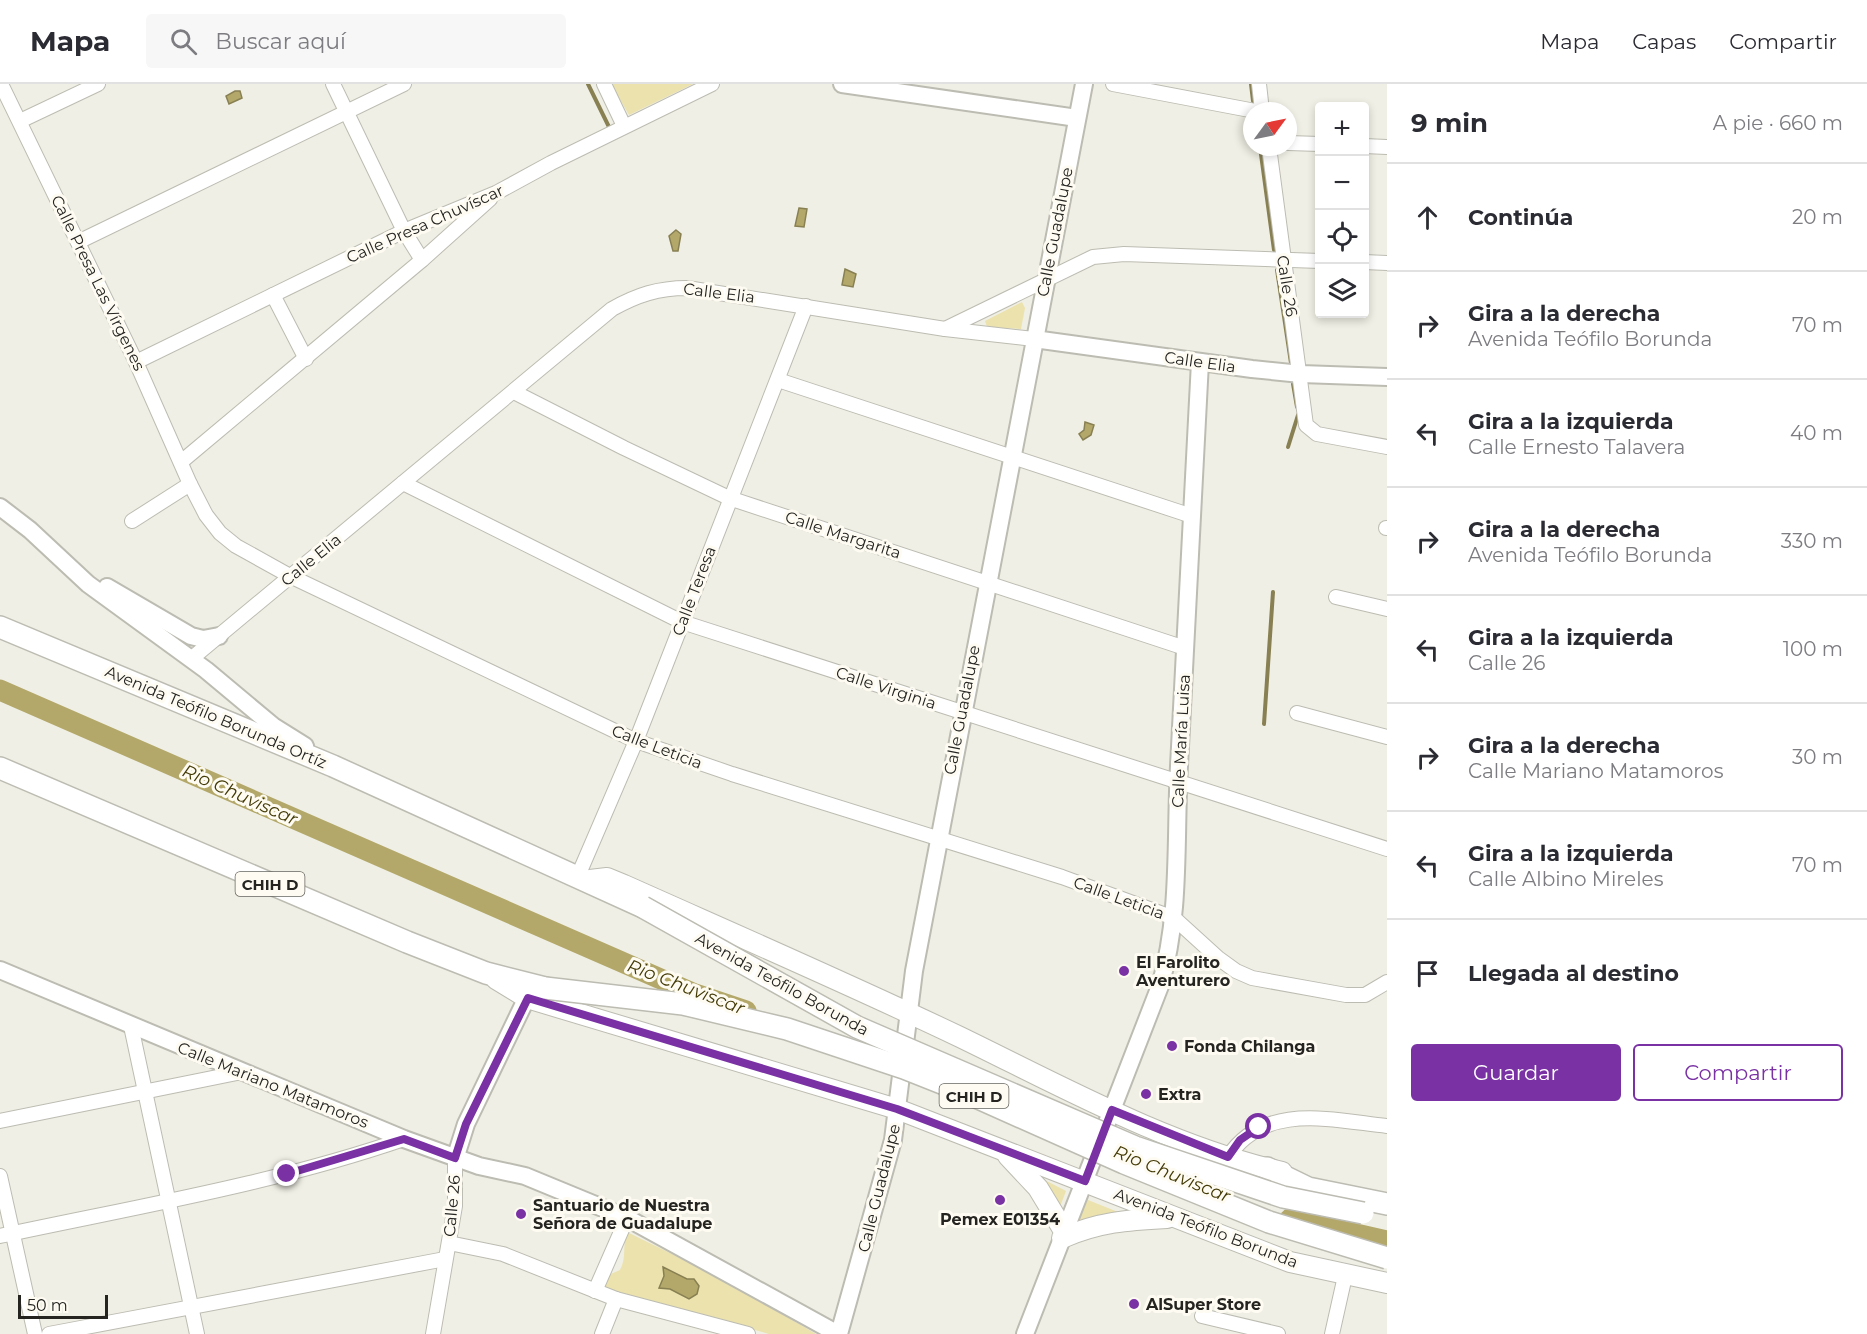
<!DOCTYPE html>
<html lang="es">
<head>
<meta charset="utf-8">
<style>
	:root { --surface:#fff; --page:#f7f7f7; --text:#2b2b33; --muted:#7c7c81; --line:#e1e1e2; --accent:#7931a4 }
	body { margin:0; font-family:Montserrat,sans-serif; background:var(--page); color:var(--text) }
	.controls { position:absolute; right:18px; top:18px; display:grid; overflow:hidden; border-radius:6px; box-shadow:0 3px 9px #0003 }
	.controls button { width:54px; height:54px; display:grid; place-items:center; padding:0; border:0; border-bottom:2px solid var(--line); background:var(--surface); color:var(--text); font:30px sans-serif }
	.compass { position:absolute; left:1243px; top:18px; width:54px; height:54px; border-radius:50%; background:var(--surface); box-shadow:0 3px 9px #0003; rotate:57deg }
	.scale { position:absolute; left:18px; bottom:15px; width:90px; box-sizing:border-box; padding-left:6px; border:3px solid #252421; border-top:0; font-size:16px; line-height:21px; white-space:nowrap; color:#252421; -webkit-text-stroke:4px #fefcf2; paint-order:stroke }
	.stop { position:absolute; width:18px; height:18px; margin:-14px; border:4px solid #7931a4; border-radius:50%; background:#fff }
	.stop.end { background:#7931a4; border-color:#fff; box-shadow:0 2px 6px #0008 }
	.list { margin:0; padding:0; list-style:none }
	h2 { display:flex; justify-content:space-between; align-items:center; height:78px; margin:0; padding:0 24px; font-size:26px }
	h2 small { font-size:20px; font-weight:400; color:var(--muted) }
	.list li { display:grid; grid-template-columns:39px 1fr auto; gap:18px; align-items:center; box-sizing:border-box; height:108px; padding:0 24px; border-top:2px solid var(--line) }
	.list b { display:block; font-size:22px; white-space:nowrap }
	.list p { margin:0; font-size:20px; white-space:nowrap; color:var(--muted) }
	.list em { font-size:20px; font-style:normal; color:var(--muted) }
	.actions { display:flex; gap:12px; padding:18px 24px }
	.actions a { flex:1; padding:14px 0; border:2px solid var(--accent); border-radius:6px; text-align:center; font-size:21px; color:var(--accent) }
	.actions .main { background:var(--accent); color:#fff }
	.icon { flex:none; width:33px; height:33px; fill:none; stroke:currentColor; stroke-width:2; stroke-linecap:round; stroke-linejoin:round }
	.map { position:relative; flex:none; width:1387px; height:1250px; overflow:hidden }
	header { display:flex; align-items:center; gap:36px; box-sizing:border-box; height:84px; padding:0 30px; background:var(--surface); border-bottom:2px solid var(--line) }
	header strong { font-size:28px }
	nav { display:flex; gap:33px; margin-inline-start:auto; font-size:21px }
	.search { width:420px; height:54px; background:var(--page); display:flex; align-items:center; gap:15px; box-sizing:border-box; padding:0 21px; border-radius:6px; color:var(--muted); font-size:22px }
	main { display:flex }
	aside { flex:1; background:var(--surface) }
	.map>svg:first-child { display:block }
	.green { fill:#ebe2ae }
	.water { fill:#b3a869; stroke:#888053; stroke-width:1.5 }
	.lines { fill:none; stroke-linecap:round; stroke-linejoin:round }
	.stream { stroke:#888053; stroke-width:4 }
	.river { stroke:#b3a869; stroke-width:21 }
	.minor-casing { stroke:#bdbcb2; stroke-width:16 }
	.tertiary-casing { stroke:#bdbcb2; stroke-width:20 }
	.secondary-casing { stroke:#bdbcb2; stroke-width:22 }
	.primary-casing { stroke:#bdbcb2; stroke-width:24 }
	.minor { stroke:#fff; stroke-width:14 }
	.tertiary { stroke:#fff; stroke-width:16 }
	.secondary { stroke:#fff; stroke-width:20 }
	.primary { stroke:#fff; stroke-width:21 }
	.primary-bridge-casing { stroke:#bdbcb2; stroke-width:24; stroke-linecap:butt }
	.primary-bridge { stroke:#fff; stroke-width:21 }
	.route { stroke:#7931a4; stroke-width:8 }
	.poi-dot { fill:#7931a4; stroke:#fefcf2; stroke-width:2 }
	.labels { text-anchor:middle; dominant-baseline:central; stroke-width:6; stroke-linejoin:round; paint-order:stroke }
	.shield { fill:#fefcf2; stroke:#666560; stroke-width:1.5 }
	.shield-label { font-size:15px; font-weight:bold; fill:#252421 }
	.street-label { font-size:16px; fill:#252421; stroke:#fefcf2 }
	.poi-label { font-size:16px; font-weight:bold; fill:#252421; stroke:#fefcf2; text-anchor:start }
	.water-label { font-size:18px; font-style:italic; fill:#433a06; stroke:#fefcf2 }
</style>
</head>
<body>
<header>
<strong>Mapa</strong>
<div class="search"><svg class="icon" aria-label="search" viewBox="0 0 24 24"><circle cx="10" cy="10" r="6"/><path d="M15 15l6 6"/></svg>Buscar aquí</div>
<nav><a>Mapa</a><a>Capas</a><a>Compartir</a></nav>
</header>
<main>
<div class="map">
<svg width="1387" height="1250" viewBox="0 0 1387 1250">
	<rect width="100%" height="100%" fill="#f0efe5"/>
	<g class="green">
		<path d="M 611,0 L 693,0 L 629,31 Z"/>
		<path d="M 1022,218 L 1025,224 L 1021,245 L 987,243 L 985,237 Z"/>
		<path d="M 1035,1091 L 1066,1107 L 1058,1128 Z"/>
		<path d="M 1083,1114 L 1123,1130 L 1076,1139 Z"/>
		<path d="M 627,1148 L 719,1193 L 816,1250 L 769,1250 L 603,1204 L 606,1192 L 620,1186 C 627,1173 622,1162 627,1148 Z"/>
	</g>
	<g class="water">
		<path d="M 235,7 L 240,7 L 242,14 L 229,20 L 226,12 Z"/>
		<path d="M 799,124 L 807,125 L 804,143 L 795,142 Z"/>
		<path d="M 676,146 L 681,150 L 678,167 L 673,167 L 669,152 Z"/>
		<path d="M 845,185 L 856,190 L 853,203 L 842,201 Z"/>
		<path d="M 1085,338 L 1094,341 L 1091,351 L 1083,356 L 1079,350 L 1084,346 Z"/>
		<path d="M 663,1183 L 687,1195 L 694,1195 L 699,1202 L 697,1210 L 689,1215 L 670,1205 L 659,1204 L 664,1192 Z"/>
	</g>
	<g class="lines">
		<g class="stream">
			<path d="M 588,0 L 610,45"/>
			<path d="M 1251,0 L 1253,17"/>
			<path d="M 1260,63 L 1274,166"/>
			<path d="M 1277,186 L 1291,279"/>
			<path d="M 1293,300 L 1297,323"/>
			<path d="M 1288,363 L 1298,331"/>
			<path d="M 1264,640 L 1273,508"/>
		</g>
		<g class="river">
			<path d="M 0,606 L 695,910 L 746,927"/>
			<path d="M 1290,1135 L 1387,1157"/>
		</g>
		<defs>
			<g id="minor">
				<path d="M 1,0 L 136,278 L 190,400 L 206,431 L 220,449 L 236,462 L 290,492 L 636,657 L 732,690 L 1062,793 L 1174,834 L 1218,874 L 1236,887 L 1252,894 L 1346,911 L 1365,911 L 1387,898"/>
				<path d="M 333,0 L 404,147 L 422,176"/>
				<path d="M 604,0 L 624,42"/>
				<path d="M 1113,0 L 1255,27"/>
				<path d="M 1259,0 L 1262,27"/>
				<path d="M 20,37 L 98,0"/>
				<path d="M 1288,59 L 1320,60"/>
				<path d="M 1364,62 L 1387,63"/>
				<path d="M 1269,63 L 1306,341 L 1317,350 L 1387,363"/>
				<path d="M 78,158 L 404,0"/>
				<path d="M 1364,178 L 1387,179"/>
				<path d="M 273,211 L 306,275"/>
				<path d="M 945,245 L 1093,173 L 1124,170 L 1320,177"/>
				<path d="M 136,278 L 404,147 L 496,109 L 551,79 L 712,0"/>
				<path d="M 778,296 L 1192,432"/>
				<path d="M 514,308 L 624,364 L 729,414 L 1185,564"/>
				<path d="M 181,378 L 422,176 L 490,115"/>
				<path d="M 403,399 L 682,538 L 1387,765"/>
				<path d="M 132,437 L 190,400"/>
				<path d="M 1386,444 L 1387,444"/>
				<path d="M 1336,513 L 1387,525"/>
				<path d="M 191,575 L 612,225 C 637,211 658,204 687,204 L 945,245 L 1034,255"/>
				<path d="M 1297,629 L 1387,653"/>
				<path d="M 578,792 L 636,657 L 806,222"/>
				<path d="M 131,942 L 197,1250"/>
				<path d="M 0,1037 L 242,988"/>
				<path d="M 1228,1073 C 1264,1018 1331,1036 1387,1042"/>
				<path d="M 0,1092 L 35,1250"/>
				<path d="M 0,1152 C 135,1123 273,1100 404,1055"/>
				<path d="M 449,1159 L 503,1170 L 616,1215 L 748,1250"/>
				<path d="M 595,1207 L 627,1134"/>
				<path d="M 1202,1232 L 1278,1250"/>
				<path d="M 49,1250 L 445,1175"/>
				<path d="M 433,1250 L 455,1122 L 455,1075"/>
				<path d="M 602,1250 L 616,1215"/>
				<path d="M 1332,1250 L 1345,1192"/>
			</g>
			<g id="tertiary">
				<path d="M 842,0 L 1077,34"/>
				<path d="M 1034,255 L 1252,285 L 1301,290 L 1387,293"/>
				<path d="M 0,423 L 30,446 L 88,500 L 206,586 L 273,642 L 305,662"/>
				<path d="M 107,503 L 191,552 L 203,555 L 219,552"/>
				<path d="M 0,886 L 404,1055 L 479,1082 L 525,1092 L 627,1134 L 838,1250"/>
				<path d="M 455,1075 L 466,1040 L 532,903"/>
				<path d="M 839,1250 L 893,1056 L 914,887 L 1084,0"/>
				<path d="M 1025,1250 L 1160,902 C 1181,831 1175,756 1179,682 C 1186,547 1194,412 1200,278"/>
			</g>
			<g id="secondary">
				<path d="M 590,796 L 607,794 L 624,801 C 736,851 849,900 960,953 C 1063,1003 1169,1062 1282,1088"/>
				<path d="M 496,895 L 527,914 L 897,1025 L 1290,1178 L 1387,1199"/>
				<path d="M 1008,1072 L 1038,1104 L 1064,1147"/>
				<path d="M 1062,1154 C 1099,1138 1127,1136 1167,1134"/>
			</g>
			<g id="primary">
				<path d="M 0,543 L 333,682 L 643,823"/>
				<path d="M 0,684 L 407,858 L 486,889 L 545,904"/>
				<path d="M 1267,1084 L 1308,1104 L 1387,1120"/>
			</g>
		</defs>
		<use href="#minor" class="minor-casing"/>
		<use href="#tertiary" class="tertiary-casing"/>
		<use href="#secondary" class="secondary-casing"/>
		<use href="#primary" class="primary-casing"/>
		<use href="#minor" class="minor"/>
		<use href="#tertiary" class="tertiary"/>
		<use href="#secondary" class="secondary"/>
		<use href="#primary" class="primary"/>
		<defs>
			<g id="primary-bridge">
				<path d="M 643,823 L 857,943 L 1135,1063 L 1283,1113 L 1363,1129"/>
				<path d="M 545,904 L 683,920 L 787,945 L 904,984 L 967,1009 L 1124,1079 L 1269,1138 L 1387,1174"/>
			</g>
		</defs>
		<use href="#primary-bridge" class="primary-bridge-casing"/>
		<use href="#primary-bridge" class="primary-bridge"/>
	</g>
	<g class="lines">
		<path class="route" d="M 287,1090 L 404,1055 L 455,1074 L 466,1040 L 528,914 L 897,1025 L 1085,1097 L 1112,1026 L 1228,1073 L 1240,1056 L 1259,1043"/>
	</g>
	<g class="poi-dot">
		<circle cx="1124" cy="887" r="6"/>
		<circle cx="1172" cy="962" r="6"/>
		<circle cx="1146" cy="1010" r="6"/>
		<circle cx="1000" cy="1116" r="6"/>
		<circle cx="521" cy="1130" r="6"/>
		<circle cx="1134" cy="1220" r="6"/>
	</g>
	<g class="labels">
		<g class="shield">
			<rect x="235.5" y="788" width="69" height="24" rx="4.5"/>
			<rect x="939.5" y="1000" width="69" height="24" rx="4.5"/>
		</g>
		<g class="shield-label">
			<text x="270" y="800">CHIH D</text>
			<text x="974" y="1012">CHIH D</text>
		</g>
		<g class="street-label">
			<text transform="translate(425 140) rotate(-24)">Calle Presa Chuvíscar</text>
			<text transform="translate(1055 148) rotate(-79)">Calle Guadalupe</text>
			<text transform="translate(98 199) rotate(64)">Calle Presa Las Vírgenes</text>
			<text transform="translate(1287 202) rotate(81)">Calle 26</text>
			<text transform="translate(719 209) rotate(7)">Calle Elia</text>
			<text transform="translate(1200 278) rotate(8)">Calle Elia</text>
			<text transform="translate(843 451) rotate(18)">Calle Margarita</text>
			<text transform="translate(311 476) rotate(-39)">Calle Elia</text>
			<text transform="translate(694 507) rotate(-69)">Calle Teresa</text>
			<text transform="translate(886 604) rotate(18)">Calle Virginia</text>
			<text transform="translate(962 626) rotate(-79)">Calle Guadalupe</text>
			<text transform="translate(216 633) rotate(23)">Avenida Teófilo Borunda Ortíz</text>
			<text transform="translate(1181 657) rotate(-87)">Calle María Luisa</text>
			<text transform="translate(657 663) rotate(21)">Calle Leticia</text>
			<text transform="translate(1119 814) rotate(20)">Calle Leticia</text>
			<text transform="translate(782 900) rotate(29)">Avenida Teófilo Borunda</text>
			<text transform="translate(273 1001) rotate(22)">Calle Mariano Matamoros</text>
			<text transform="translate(879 1104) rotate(-76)">Calle Guadalupe</text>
			<text transform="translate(452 1122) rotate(-85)">Calle 26</text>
			<text transform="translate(1206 1144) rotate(21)">Avenida Teófilo Borunda</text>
		</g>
		<g class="poi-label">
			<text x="1136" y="878">El Farolito<tspan x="1136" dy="18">Aventurero</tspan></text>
			<text x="1184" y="962">Fonda Chilanga</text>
			<text x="1158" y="1010">Extra</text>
			<text x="533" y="1121">Santuario de Nuestra<tspan x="533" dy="18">Señora de Guadalupe</tspan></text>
			<text x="1000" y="1135" text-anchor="middle">Pemex E01354</text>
			<text x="1146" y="1220">AlSuper Store</text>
		</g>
		<g class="water-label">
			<text transform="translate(240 711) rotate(24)">Rio Chuviscar</text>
			<text transform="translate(686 903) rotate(21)">Rio Chuviscar</text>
			<text transform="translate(1172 1090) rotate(22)">Rio Chuviscar</text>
		</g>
	</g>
</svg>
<div class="controls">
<button>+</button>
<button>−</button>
<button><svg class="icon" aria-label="locate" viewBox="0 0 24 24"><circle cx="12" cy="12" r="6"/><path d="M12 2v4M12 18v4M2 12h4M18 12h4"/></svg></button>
<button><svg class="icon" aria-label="layers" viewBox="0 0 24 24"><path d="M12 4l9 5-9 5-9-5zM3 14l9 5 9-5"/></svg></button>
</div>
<svg class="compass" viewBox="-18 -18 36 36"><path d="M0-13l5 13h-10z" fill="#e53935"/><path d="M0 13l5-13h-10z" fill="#7c7c81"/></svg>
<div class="scale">50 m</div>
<div class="stop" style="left:1259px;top:1043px"></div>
<div class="stop end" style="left:287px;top:1090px"></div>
</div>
<aside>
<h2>9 min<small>A pie · 660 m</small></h2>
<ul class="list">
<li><svg class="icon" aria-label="ahead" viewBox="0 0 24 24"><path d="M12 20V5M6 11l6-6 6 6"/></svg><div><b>Continúa</b></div><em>20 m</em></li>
<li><svg class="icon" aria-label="right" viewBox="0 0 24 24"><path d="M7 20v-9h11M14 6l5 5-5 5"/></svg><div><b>Gira a la derecha</b><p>Avenida Teófilo Borunda</p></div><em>70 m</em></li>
<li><svg class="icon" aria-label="left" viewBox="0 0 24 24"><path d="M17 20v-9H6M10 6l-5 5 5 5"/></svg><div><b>Gira a la izquierda</b><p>Calle Ernesto Talavera</p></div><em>40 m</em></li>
<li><svg class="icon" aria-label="right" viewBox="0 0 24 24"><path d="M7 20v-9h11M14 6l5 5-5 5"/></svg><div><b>Gira a la derecha</b><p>Avenida Teófilo Borunda</p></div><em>330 m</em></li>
<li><svg class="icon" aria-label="left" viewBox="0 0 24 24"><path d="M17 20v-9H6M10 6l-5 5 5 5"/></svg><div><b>Gira a la izquierda</b><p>Calle 26</p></div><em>100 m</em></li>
<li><svg class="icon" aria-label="right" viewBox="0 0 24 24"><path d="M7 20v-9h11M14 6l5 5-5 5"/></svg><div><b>Gira a la derecha</b><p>Calle Mariano Matamoros</p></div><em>30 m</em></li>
<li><svg class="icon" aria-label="left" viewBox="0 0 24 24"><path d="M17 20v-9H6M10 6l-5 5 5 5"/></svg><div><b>Gira a la izquierda</b><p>Calle Albino Mireles</p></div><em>70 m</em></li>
<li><svg class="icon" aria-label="arrive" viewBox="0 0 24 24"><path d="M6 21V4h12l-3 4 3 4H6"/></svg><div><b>Llegada al destino</b></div></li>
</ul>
<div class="actions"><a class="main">Guardar</a><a>Compartir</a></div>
</aside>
</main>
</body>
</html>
